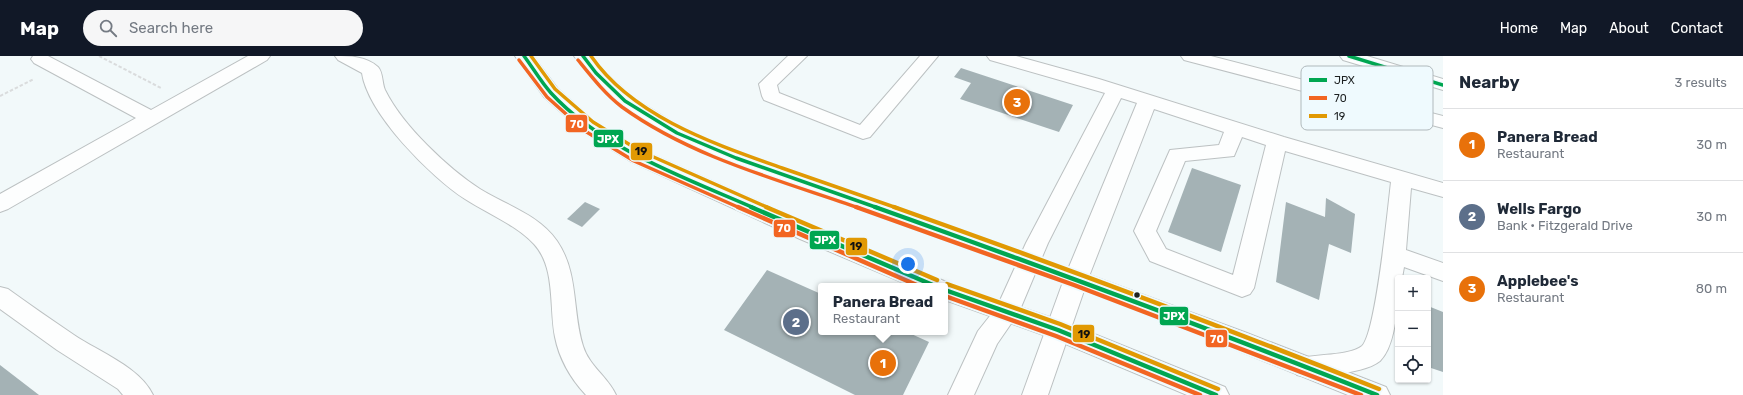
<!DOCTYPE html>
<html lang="en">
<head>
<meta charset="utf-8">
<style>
	:root { --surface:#fff; --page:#f6f6f7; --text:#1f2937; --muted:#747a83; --line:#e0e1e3; --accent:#111827 }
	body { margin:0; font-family:Rubik,sans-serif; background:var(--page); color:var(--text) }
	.controls { position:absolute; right:12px; bottom:12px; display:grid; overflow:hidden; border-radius:4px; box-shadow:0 1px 3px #0004 }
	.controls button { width:36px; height:36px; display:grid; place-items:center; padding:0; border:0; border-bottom:1px solid var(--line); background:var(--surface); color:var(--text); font:20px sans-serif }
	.you { position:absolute; left:908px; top:208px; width:14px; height:14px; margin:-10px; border:3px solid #fff; border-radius:50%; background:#1a73e8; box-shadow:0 0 0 6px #1a73e833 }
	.badge { display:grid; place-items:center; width:26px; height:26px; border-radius:50%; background:var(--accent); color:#fff; font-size:13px; font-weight:700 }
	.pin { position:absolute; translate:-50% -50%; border:2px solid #fff; box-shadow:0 1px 4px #0006 }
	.popup { position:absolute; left:818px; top:227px; width:130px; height:52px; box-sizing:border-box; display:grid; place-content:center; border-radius:4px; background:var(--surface); filter:drop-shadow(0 1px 3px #0005); font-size:13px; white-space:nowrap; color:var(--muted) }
	.popup b { font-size:15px; color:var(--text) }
	.popup::after { content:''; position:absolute; left:50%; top:100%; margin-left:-8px; border:8px solid transparent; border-top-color:var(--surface) }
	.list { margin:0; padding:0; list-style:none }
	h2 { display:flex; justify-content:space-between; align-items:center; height:52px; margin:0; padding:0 16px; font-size:17px }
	h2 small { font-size:13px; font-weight:400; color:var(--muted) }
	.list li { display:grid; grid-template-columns:26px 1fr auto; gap:12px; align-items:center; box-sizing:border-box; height:72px; padding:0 16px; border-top:1px solid var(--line) }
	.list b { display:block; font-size:15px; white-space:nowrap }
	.list p { margin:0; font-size:13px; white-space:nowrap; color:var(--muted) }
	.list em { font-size:13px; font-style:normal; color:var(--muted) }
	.icon { flex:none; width:22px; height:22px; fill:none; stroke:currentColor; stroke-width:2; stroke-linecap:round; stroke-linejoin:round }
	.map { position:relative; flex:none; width:1443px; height:339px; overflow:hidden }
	header { display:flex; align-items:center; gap:24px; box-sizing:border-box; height:56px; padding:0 20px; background:var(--accent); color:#fff }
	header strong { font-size:19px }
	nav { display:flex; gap:22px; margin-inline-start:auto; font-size:14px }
	.search { width:280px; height:36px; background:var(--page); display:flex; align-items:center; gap:10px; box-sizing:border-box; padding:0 14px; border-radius:22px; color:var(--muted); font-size:15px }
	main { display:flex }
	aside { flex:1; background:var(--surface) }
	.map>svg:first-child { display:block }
	.building { fill:#a4b2b5 }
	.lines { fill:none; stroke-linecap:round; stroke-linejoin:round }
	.minor-casing { stroke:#bcc1c2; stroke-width:2 }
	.major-casing { stroke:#bcc1c2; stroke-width:2 }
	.highway-casing { stroke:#bcc1c2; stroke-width:2 }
	.path { stroke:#dadcdd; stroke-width:2; stroke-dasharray:3.5 2; stroke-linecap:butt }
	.minor { fill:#fdfefe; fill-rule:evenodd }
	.major { fill:#fdfefe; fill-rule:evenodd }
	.highway { fill:#fdfefe; fill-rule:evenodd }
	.bus-1-far1-casing { stroke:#effafe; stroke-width:6 }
	.bus-1-casing { stroke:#effafe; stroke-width:8 }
	.bus-2-far1-casing { stroke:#effafe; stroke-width:6 }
	.bus-2-casing { stroke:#effafe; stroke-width:8 }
	.bus-3-far1-casing { stroke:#effafe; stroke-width:6 }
	.bus-3-casing { stroke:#effafe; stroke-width:8 }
	.bus-1-far1 { stroke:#00a651; stroke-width:3.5 }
	.bus-1 { stroke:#00a651; stroke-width:4.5 }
	.bus-2-far1 { stroke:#f26522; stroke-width:3.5 }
	.bus-2 { stroke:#f26522; stroke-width:4.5 }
	.bus-3-far1 { stroke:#e19903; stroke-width:3.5 }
	.bus-3 { stroke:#e19903; stroke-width:4.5 }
	.bus-dot { fill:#1d2122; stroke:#effafe; stroke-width:1.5 }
	.key { fill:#effafe; stroke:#b0b9bc; stroke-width:1 }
	.key-label { font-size:11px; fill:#1d2122 }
	.line-badge { stroke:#effafe; stroke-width:1.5 }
	.badge-label { font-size:11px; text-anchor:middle; font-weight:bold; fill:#fff }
	.pale-badge-label { font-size:11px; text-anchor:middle; font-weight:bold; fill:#111 }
</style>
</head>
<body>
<header>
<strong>Map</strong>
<div class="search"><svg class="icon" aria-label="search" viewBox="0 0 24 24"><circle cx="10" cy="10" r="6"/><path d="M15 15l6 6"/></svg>Search here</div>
<nav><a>Home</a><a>Map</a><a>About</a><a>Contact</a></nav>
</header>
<main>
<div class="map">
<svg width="1443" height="339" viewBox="0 0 1443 339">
	<rect width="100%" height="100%" fill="#f2f9fa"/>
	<g class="building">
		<path d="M 961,12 L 1073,49 L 1059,76 L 960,43 L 971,27 L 954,21 Z"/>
		<path d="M 1192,112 L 1241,129 L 1221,196 L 1168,176 Z"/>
		<path d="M 1326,142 L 1355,158 L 1351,197 L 1329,188 L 1319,244 L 1276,226 L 1286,146 L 1325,161 Z"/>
		<path d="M 585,146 L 600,153 L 582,171 L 567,163 Z"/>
		<path d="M 767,214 L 821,238 L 821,276 L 907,276 L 929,286 L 903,339 L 855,339 L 724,274 Z"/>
		<path d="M 1428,250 L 1443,256 L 1443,316 L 1428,311 Z"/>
		<path d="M 0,309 L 39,339 L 0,339 Z"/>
	</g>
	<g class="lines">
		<defs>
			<g id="minor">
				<path d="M 33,0 L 48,0 L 151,54 L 248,0 L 270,0 L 267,4 L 8,153 L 0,156 L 0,138 L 136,62 L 34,7 L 31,3 Z"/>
				<path d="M 335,0 C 350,0 366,0 378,11 C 383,16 382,27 385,34 C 395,54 411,73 427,89 C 443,105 461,121 480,133 C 506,149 539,159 557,185 C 579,217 572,255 583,290 C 589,310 608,321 616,339 L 586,339 C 571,323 559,302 555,281 C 549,251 556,212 534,188 C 515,168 488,158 465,143 C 431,121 368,58 362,17 L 338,4 Z"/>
				<path d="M 788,0 L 807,0 L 777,29 L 779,37 L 860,69 L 920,0 L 938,0 L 870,81 L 863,83 L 764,44 L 762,40 L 759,28 Z"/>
				<path d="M 987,0 L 1016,0 L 1099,23 L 1284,81 L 1443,127 L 1443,141 L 1411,132 L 1406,194 L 1443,207 L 1443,225 L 1404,211 L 1402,222 L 1398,222 C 1398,244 1397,288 1380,305 C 1370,313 1351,316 1339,318 C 1325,320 1310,323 1297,319 L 1293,311 L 1297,303 C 1313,298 1350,300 1362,290 C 1376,277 1388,151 1391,126 L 1285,95 L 1254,232 L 1250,238 L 1242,241 L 1150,205 L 1134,175 L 1170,94 L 1219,89 L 1224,76 L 1154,53 L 1088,223 L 1048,339 L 1022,339 L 1064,223 L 1137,47 L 1121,42 L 1048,187 L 1019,256 L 997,288 L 974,339 L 948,339 L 978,275 L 997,251 L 1026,187 L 1105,37 L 990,4 ZM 1242,81 L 1266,89 L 1233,219 L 1166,193 L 1156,175 L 1185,105 L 1234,100 Z"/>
				<path d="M 0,231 L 8,233 C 30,249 52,264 74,279 C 99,296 140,311 153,339 L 123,339 L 118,333 L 57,294 L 0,253 Z"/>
			</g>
			<g id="major">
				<path d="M 515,0 L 533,0 L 558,33 L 596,67 L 644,95 L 816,171 L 944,225 L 1067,267 L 1225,331 L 1229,339 L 1187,339 L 1049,281 L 945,244 L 945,230 L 911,230 L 800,183 L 630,105 L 582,75 L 544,41 Z"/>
				<path d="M 574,0 L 592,0 L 602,13 L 632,41 L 684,73 L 743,97 L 1084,217 L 1247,277 L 1386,331 L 1390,339 L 1348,339 L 1229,291 L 1068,229 L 729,107 L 670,81 L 618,49 L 590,21 Z"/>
			</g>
			<g id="highway">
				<path d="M 1181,0 L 1211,0 L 1443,60 L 1443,72 L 1184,4 Z"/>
				<path d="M 1340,0 L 1367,0 L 1443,23 L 1443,34 L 1343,4 Z"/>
			</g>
		</defs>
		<use href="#minor" class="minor-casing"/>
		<use href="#major" class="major-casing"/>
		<use href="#highway" class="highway-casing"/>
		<g class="path">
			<path d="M 99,0 L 161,32"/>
			<path d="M 0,40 L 34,23"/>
		</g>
		<use href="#minor" class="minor"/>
		<use href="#major" class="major"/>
		<use href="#highway" class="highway"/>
		<defs>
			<g id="bus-1-far1">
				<path d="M 524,0 C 533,12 541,26 551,37 C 602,93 686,122 754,152"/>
				<path d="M 583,0 L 596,17 L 625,45 L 677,77 L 736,102 L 878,152"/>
				<path d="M 1349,0 L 1443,29"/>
			</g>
			<g id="bus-1">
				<path d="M 751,151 L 935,230"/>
				<path d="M 875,151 C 1043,211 1211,273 1377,339"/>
				<path d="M 945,234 L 1058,274 L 1216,339"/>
			</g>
			<g id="bus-2-far1">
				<path d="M 519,4 L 547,41 L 585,75 L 634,105 L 740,152"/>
				<path d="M 578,4 C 591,20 605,38 622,51 C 691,101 779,124 859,152"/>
			</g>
			<g id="bus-2">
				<path d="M 738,151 L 919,230"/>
				<path d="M 856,151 L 1074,229 L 1361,339"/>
				<path d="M 945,240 L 1056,280 L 1200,339"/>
			</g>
			<g id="bus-3-far1">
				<path d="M 531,0 L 555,33 L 593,66 L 640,95 L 769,152"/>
				<path d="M 591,0 C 633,61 715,88 782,112 C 820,125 859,139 897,152"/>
			</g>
			<g id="bus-3">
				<path d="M 766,151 L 937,224"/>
				<path d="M 894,151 C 1057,209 1218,269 1379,333"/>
				<path d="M 947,228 L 1060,268 L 1218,333"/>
			</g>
		</defs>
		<use href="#bus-1-far1" class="bus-1-far1-casing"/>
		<use href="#bus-1" class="bus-1-casing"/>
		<use href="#bus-2-far1" class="bus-2-far1-casing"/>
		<use href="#bus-2" class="bus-2-casing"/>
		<use href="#bus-3-far1" class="bus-3-far1-casing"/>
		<use href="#bus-3" class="bus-3-casing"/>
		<use href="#bus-1-far1" class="bus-1-far1"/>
		<use href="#bus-1" class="bus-1"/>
		<use href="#bus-2-far1" class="bus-2-far1"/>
		<use href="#bus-2" class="bus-2"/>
		<use href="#bus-3-far1" class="bus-3-far1"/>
		<use href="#bus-3" class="bus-3"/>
	</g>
	<circle class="bus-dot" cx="1137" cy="239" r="3.5"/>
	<rect x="1301" y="10" width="132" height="64" rx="6" class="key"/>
	<rect x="1309" y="22" width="18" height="4" fill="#00a651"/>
	<rect x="1309" y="40" width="18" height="4" fill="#f26522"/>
	<rect x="1309" y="58" width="18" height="4" fill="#e19903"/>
	<g class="key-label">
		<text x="1334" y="28">JPX</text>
		<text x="1334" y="46">70</text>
		<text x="1334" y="64">19</text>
	</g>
	<g class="line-badge">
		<rect x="565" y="58" width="23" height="19" rx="4" fill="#f26522"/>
		<rect x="593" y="73" width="31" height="19" rx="4" fill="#00a651"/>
		<rect x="630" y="86" width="23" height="19" rx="4" fill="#e19903"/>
		<rect x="773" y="163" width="23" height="19" rx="4" fill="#f26522"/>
		<rect x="809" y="174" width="31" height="20" rx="4" fill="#00a651"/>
		<rect x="845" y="181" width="23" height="19" rx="4" fill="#e19903"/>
		<rect x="1159" y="250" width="30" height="20" rx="4" fill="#00a651"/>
		<rect x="1072" y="268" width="23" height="19" rx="4" fill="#e19903"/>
		<rect x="1205" y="273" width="23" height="19" rx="4" fill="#f26522"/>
	</g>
	<g class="badge-label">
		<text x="577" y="72">70</text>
		<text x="608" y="87">JPX</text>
		<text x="784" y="176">70</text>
		<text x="825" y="188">JPX</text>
		<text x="1174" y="264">JPX</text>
		<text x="1217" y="287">70</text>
	</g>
	<g class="pale-badge-label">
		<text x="641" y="99">19</text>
		<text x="856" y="194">19</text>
		<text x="1084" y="282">19</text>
	</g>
</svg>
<div class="controls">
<button>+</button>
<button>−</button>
<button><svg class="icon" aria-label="locate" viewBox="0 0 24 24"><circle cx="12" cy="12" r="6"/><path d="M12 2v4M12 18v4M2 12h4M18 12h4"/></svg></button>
</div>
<div class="you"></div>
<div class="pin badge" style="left:883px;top:307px;background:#e8710a">1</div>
<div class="popup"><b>Panera Bread</b>Restaurant</div>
<div class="pin badge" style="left:796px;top:266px;background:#5c6f8a">2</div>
<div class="pin badge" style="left:1017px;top:46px;background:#e8710a">3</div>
</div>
<aside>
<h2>Nearby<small>3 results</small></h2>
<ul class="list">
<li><span class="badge" style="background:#e8710a">1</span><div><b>Panera Bread</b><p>Restaurant</p></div><em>30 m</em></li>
<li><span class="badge" style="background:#5c6f8a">2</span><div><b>Wells Fargo</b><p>Bank · Fitzgerald Drive</p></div><em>30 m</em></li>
<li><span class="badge" style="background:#e8710a">3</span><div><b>Applebee's</b><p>Restaurant</p></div><em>80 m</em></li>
</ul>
</aside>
</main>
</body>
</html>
